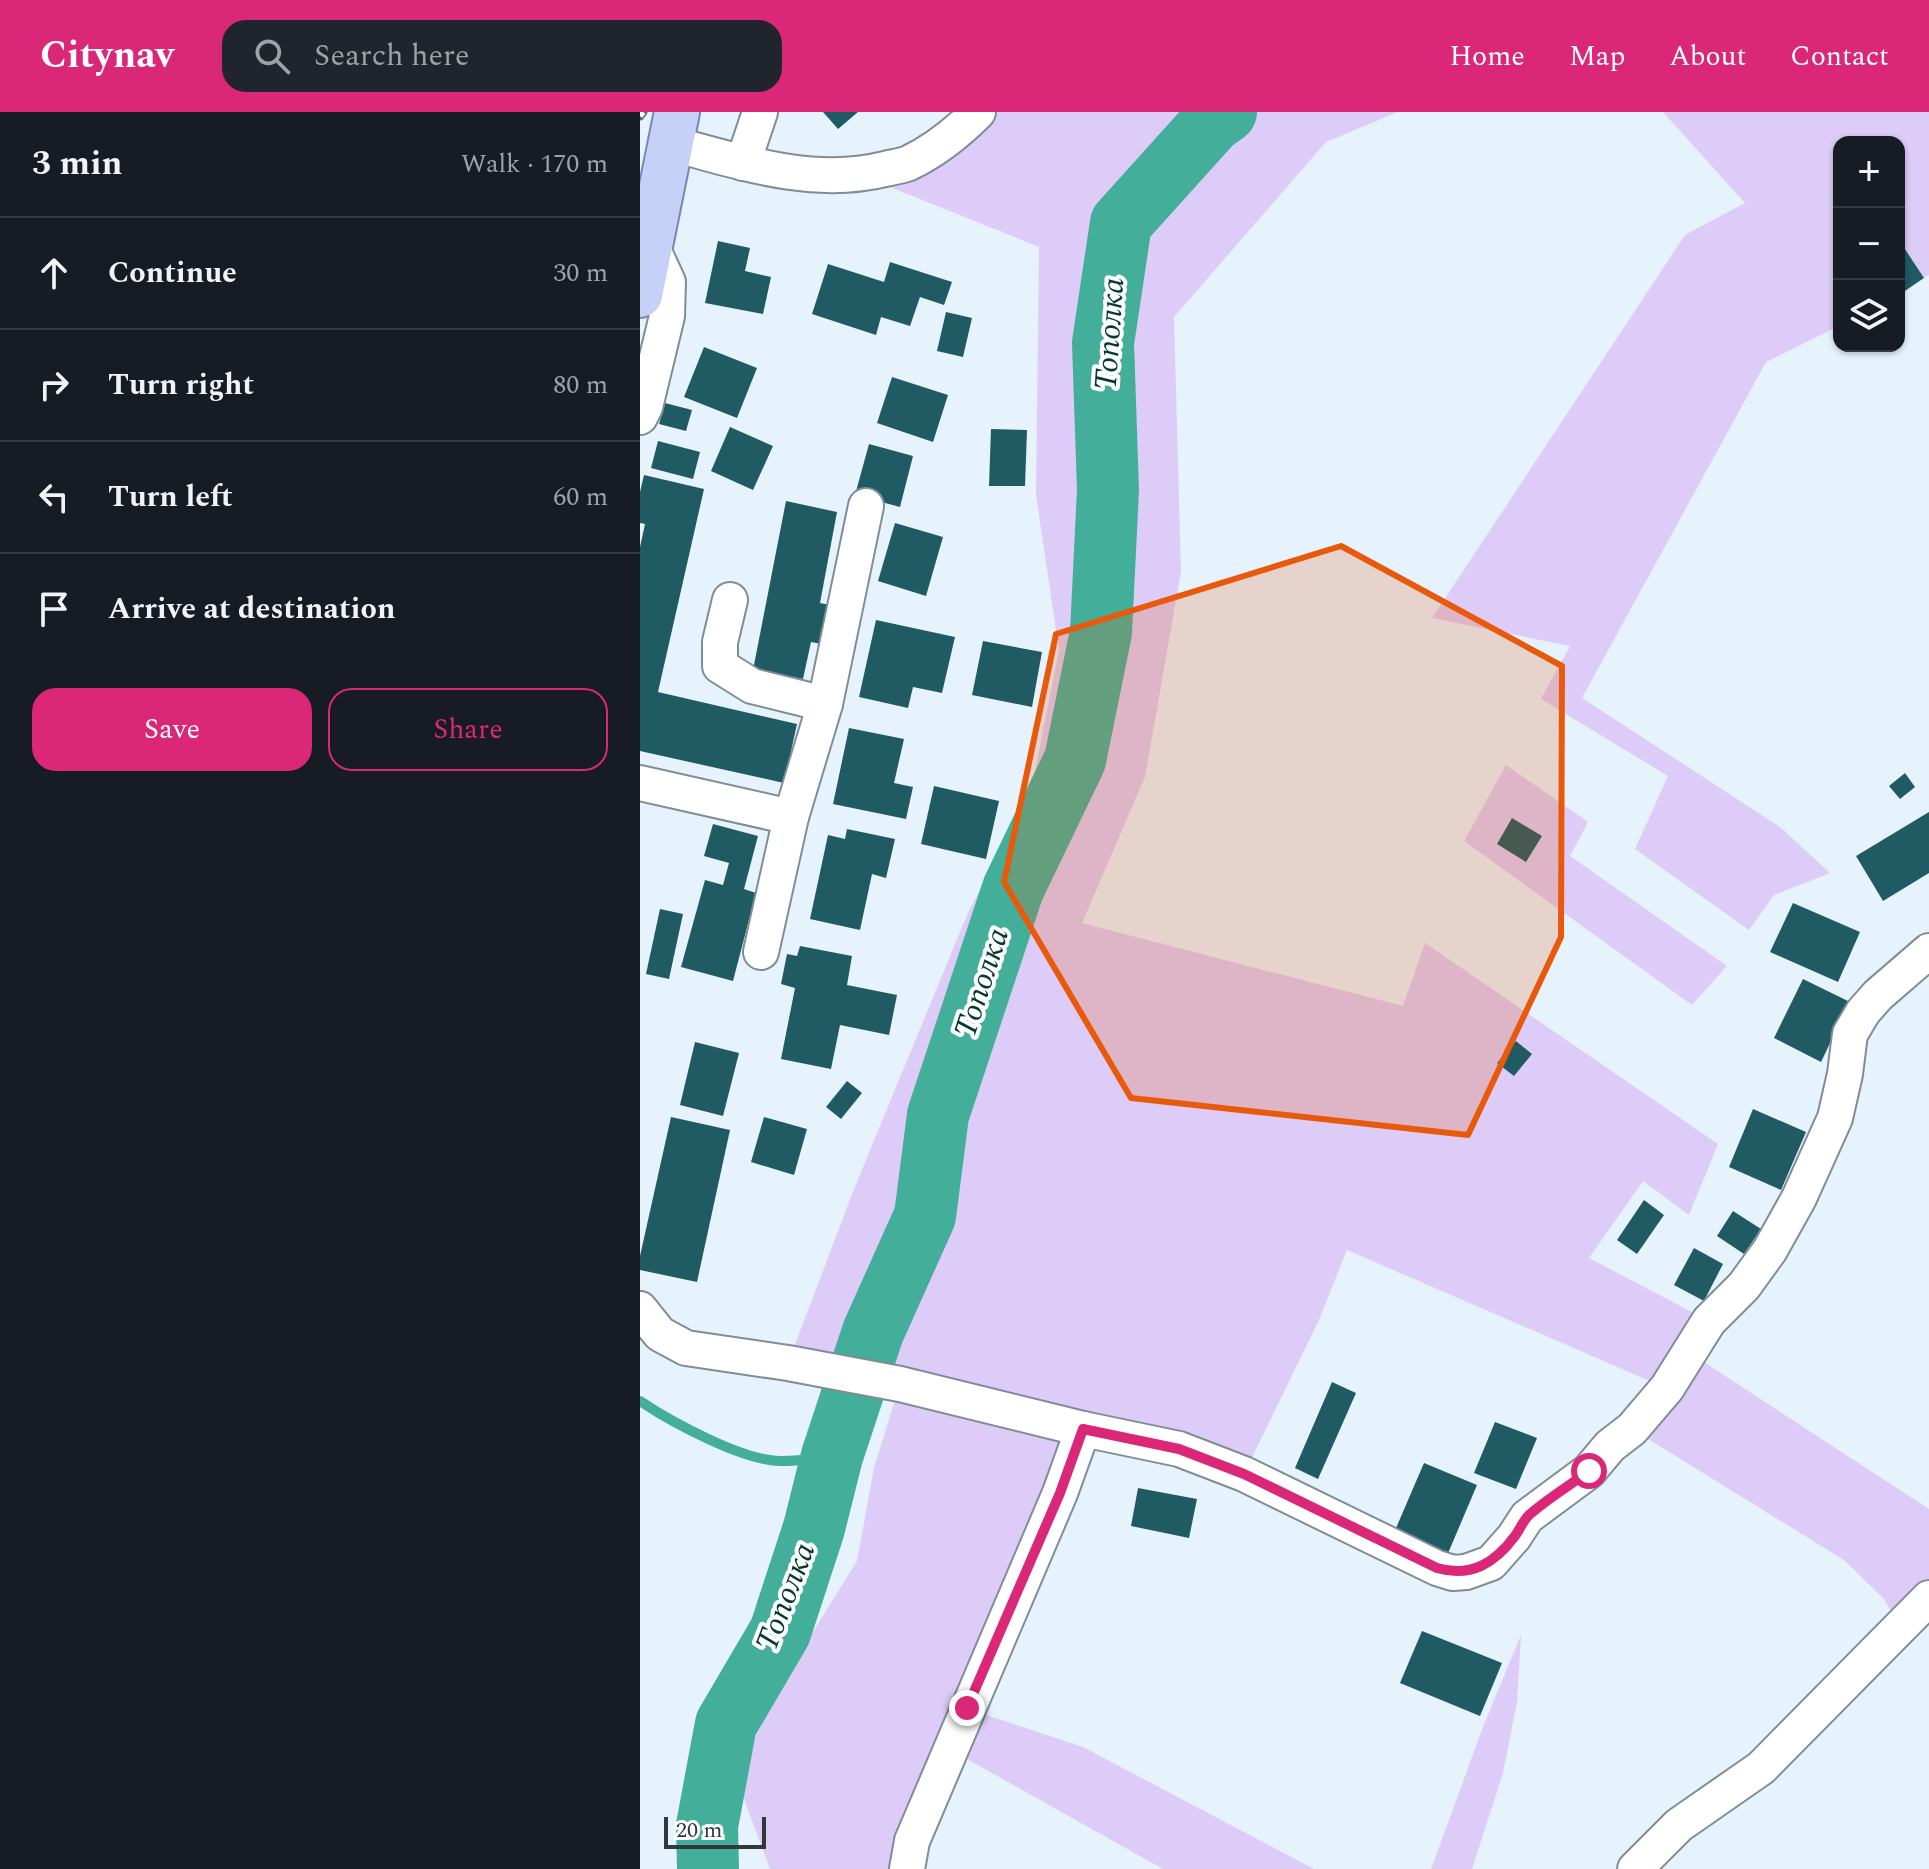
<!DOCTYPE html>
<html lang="en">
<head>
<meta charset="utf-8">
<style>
	:root { --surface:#171b24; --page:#20242c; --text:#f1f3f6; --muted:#9ea1a6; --line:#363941; --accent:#db2777 }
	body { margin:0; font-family:Spectral,serif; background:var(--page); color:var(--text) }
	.controls { position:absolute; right:24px; top:24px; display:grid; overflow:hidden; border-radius:16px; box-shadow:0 2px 6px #0004 }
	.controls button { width:72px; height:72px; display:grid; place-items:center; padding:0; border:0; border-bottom:2px solid var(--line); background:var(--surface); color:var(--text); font:40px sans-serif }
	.scale { position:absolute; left:24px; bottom:20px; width:102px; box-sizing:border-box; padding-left:8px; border:4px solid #31383c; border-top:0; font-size:22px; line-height:28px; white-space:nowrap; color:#31383c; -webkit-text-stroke:6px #fefefe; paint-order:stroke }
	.stop { position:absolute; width:24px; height:24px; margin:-18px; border:6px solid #db2777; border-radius:50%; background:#fff }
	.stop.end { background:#db2777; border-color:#fff; box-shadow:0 2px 8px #0008 }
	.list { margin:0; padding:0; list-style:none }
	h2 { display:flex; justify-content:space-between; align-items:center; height:104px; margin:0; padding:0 32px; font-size:34px }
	h2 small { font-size:26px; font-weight:400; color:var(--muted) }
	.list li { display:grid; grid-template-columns:52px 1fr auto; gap:24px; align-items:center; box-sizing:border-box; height:112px; padding:0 32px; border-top:2px solid var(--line) }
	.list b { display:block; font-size:30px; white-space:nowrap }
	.list em { font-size:26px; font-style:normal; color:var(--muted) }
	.actions { display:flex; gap:16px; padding:24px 32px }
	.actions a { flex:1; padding:18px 0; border:2px solid var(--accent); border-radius:24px; text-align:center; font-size:28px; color:var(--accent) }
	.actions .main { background:var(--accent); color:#fff }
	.icon { flex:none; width:44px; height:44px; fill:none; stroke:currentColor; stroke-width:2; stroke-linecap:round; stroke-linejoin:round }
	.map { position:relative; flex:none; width:1289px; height:1757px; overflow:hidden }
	header { display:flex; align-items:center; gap:48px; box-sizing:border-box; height:112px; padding:0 40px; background:var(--accent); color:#fff }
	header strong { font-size:38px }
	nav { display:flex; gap:44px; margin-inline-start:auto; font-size:28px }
	.search { width:560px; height:72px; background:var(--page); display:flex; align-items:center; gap:20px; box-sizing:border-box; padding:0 28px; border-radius:24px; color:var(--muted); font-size:30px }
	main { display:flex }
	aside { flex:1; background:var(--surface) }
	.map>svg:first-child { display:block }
	.green { fill:#ddccf7 }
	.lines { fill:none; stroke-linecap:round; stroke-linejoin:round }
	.stream { stroke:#43af9b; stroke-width:10 }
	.river { stroke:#43af9b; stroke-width:62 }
	.building { fill:#205b64 }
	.minor-casing { stroke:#7f8d98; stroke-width:38 }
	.major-casing { stroke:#7987b3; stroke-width:48 }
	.minor { stroke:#fff; stroke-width:34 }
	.major { stroke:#c6d1f8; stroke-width:44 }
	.rail-casing { stroke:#616a6f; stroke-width:9 }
	.rail { stroke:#fefefe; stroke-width:6; stroke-dasharray:18; stroke-linecap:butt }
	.route { stroke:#db2777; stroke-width:10 }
	.marked { fill:#e8590c; fill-opacity:0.2; stroke:#e8590c; stroke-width:6; stroke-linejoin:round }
	.labels { text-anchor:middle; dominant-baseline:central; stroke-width:8; stroke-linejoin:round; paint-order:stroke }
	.water-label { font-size:32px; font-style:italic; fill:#063930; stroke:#fefefe }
</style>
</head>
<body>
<header>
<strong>Citynav</strong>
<div class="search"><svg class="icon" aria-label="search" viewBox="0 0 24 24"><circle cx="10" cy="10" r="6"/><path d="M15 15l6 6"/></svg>Search here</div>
<nav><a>Home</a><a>Map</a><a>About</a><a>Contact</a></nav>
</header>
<main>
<aside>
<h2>3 min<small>Walk · 170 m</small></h2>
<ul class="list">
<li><svg class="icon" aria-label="ahead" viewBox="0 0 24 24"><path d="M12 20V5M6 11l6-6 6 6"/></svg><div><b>Continue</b></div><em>30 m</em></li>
<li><svg class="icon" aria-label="right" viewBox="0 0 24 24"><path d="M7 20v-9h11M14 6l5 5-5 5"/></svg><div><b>Turn right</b></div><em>80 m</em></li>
<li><svg class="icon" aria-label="left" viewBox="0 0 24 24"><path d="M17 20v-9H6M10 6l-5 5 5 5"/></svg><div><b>Turn left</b></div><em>60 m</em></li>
<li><svg class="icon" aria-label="arrive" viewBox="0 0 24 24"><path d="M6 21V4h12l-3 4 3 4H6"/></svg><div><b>Arrive at destination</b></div></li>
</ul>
<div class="actions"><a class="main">Save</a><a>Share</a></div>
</aside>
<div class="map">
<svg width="1289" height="1757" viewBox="0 0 1289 1757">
	<rect width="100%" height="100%" fill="#e6f3fd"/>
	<g class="green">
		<path d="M 338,0 L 758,0 L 686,30 L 534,205 L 541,460 L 505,665 L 442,811 L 763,894 L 785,831 L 1078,1032 L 1049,1103 L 1003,1069 L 949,1146 L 1069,1209 L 1050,1241 L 1289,1397 L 1289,1486 L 1260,1515 L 1244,1487 L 1204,1448 L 992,1317 L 1026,1276 L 707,1138 L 679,1208 L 604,1362 L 443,1317 L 328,1597 L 443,1635 L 674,1757 L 523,1757 L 311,1638 L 267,1757 L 130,1757 L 96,1666 L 140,1573 L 217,1449 L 234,1356 L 260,1272 L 148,1251 L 214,1077 L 327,803 L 391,679 L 419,538 L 396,383 L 399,135 L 220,63 Z"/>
		<path d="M 1023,0 L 1289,0 L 1289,163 L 1284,166 L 1259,128 L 1259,30 L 1199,30 L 1199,214 L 1126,250 L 942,586 L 1140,715 L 1190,761 L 1134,783 L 1109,818 L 995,737 L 1028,664 L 901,587 L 930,534 L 792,506 L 1045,123 L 1105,91 Z"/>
		<path d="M 866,653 L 948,710 L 930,744 L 1087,854 L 1052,893 L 824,729 Z"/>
		<path d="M 881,1523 L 877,1590 L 863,1661 L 832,1757 L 791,1757 L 843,1615 Z"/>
	</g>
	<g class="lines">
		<path class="stream" d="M 0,1289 C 31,1310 105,1350 142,1349 C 159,1349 176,1346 192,1344"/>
		<path class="river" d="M 68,1757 L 67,1714 L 86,1612 L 140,1520 L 174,1416 L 192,1344 L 233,1220 L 285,1104 L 298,1003 L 373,777 L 435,648 L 461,520 L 468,378 L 463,231 L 481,111 L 572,10 L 586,0"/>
	</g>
	<g class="building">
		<path d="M 183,0 L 218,0 L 198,17 Z"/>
		<path d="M 1259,128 L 1284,166 L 1259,183 Z"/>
		<path d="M 78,129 L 110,136 L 105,159 L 131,165 L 123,202 L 65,191 Z"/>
		<path d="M 250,150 L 312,170 L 304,193 L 280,185 L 270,214 L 241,205 L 236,223 L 172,202 L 188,152 L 244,170 Z"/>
		<path d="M 306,200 L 332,206 L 323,245 L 297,239 Z"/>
		<path d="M 64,235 L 117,256 L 97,306 L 44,285 Z"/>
		<path d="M 252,265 L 308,283 L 293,330 L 237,311 Z"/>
		<path d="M 25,291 L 52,298 L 46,319 L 19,312 Z"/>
		<path d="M 90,315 L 133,334 L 113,378 L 71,359 Z"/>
		<path d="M 351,317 L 387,318 L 385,374 L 349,374 Z"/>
		<path d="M 18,329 L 60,340 L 53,367 L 11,356 Z"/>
		<path d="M 229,332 L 273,344 L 260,395 L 215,383 Z"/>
		<path d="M 4,363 L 64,377 L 18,580 L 157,612 L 144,671 L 0,639 L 0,435 L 5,412 L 0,411 L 0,380 Z"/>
		<path d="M 146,389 L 197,400 L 180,491 L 200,495 L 192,534 L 171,530 L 163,567 L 113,558 Z"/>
		<path d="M 255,411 L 303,425 L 286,484 L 238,469 Z"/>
		<path d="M 236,508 L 315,525 L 302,581 L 273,575 L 268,596 L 219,585 Z"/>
		<path d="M 343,529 L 402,540 L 392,595 L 332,583 Z"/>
		<path d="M 209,616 L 264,627 L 254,671 L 273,675 L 266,707 L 193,692 Z"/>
		<path d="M 1265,661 L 1275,675 L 1260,687 L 1249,674 Z"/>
		<path d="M 294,674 L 359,689 L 346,747 L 281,732 Z"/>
		<path d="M 1289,700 L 1289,761 L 1243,789 L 1216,744 Z"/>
		<path d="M 872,706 L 902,724 L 886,750 L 857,732 Z"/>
		<path d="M 73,712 L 118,724 L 104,777 L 116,781 L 93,869 L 41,855 L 65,768 L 83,773 L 89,751 L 64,744 Z"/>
		<path d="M 207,717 L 255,727 L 246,766 L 232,762 L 220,818 L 170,807 L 188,723 L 205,727 Z"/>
		<path d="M 1153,791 L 1220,820 L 1198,870 L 1130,840 Z"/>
		<path d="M 20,797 L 43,802 L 29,867 L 6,862 Z"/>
		<path d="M 160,834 L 212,844 L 207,873 L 257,883 L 249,923 L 200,913 L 191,957 L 141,947 L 155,876 L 141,872 L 147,842 L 157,844 Z"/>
		<path d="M 1163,867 L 1210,890 L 1181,950 L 1134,926 Z"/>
		<path d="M 876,929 L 892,942 L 874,964 L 857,951 Z"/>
		<path d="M 55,930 L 99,941 L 83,1004 L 40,993 Z"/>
		<path d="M 207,969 L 222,981 L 201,1007 L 186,995 Z"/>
		<path d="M 1113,997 L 1166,1020 L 1141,1078 L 1089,1055 Z"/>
		<path d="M 31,1005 L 90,1018 L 57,1170 L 0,1158 L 0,1144 Z"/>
		<path d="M 124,1005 L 167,1017 L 154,1063 L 111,1050 Z"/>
		<path d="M 1004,1088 L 1024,1103 L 997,1142 L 977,1128 Z"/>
		<path d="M 1093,1099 L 1121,1117 L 1104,1142 L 1077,1124 Z"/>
		<path d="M 1054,1136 L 1083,1152 L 1064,1189 L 1034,1173 Z"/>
		<path d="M 692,1270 L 716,1281 L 678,1367 L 655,1356 Z"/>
		<path d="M 855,1310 L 897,1326 L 876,1377 L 834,1361 Z"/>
		<path d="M 784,1351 L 837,1373 L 806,1446 L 753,1423 Z"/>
		<path d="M 498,1376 L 557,1387 L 549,1426 L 491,1414 Z"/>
		<path d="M 782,1519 L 862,1551 L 840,1604 L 760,1571 Z"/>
	</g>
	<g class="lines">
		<defs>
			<g id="minor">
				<path d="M 23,51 L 30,31 C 100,50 173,75 245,57 C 253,55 262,54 269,51 C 294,39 319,19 338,0"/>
				<path d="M 103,51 L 120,0"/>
				<path d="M 0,305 L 5,295 L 27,204 L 28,170 L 11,133"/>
				<path d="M 90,488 L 80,530 L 80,554 L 112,574 L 185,592"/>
				<path d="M 0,671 L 151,705"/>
				<path d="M 121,840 L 151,705 L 185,592 L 226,394"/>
				<path d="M 0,1197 L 20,1222 L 46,1236 L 148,1251 L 260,1272 L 443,1317 L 539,1337 L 604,1362 L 797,1456 L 813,1461 L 826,1460 L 851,1451 L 874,1425 L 887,1405 L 949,1359 L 970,1334 L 992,1317 L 1027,1276 L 1069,1209 L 1104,1174 L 1130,1138 L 1159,1086 L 1195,1006 L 1205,962 L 1210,922 L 1223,900 L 1238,883 L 1289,839"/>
				<path d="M 267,1757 L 272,1729 L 420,1381 L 443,1317"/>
				<path d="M 995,1757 L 1039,1713 L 1121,1656 L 1289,1486"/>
			</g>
			<path id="major" d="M 0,183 L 37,0"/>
		</defs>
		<use href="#minor" class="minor-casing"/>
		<use href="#major" class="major-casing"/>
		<use href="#minor" class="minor"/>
		<use href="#major" class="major"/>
		<defs>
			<path id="rail" d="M 0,4 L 3,0"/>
		</defs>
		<use href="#rail" class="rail-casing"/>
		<use href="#rail" class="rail"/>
	</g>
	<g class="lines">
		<path class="route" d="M 327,1596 L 420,1381 L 443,1317 L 539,1337 L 604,1362 L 797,1456 C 831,1466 855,1451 875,1424 C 880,1417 883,1409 889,1403 C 907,1387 929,1374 949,1359"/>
	</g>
	<path class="marked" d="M 701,434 L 922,554 L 921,825 L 828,1023 L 491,986 L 364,770 L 416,522 Z"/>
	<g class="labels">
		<g class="water-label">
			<text transform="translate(470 222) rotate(-86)">Тополка</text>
			<text transform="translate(342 871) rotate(-72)">Тополка</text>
			<text transform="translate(146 1485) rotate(-69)">Тополка</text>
		</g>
	</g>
</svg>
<div class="controls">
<button>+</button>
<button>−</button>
<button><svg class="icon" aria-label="layers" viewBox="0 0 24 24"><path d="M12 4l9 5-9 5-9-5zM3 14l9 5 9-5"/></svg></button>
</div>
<div class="scale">20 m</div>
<div class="stop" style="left:949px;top:1359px"></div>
<div class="stop end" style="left:327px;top:1596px"></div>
</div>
</main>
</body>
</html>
